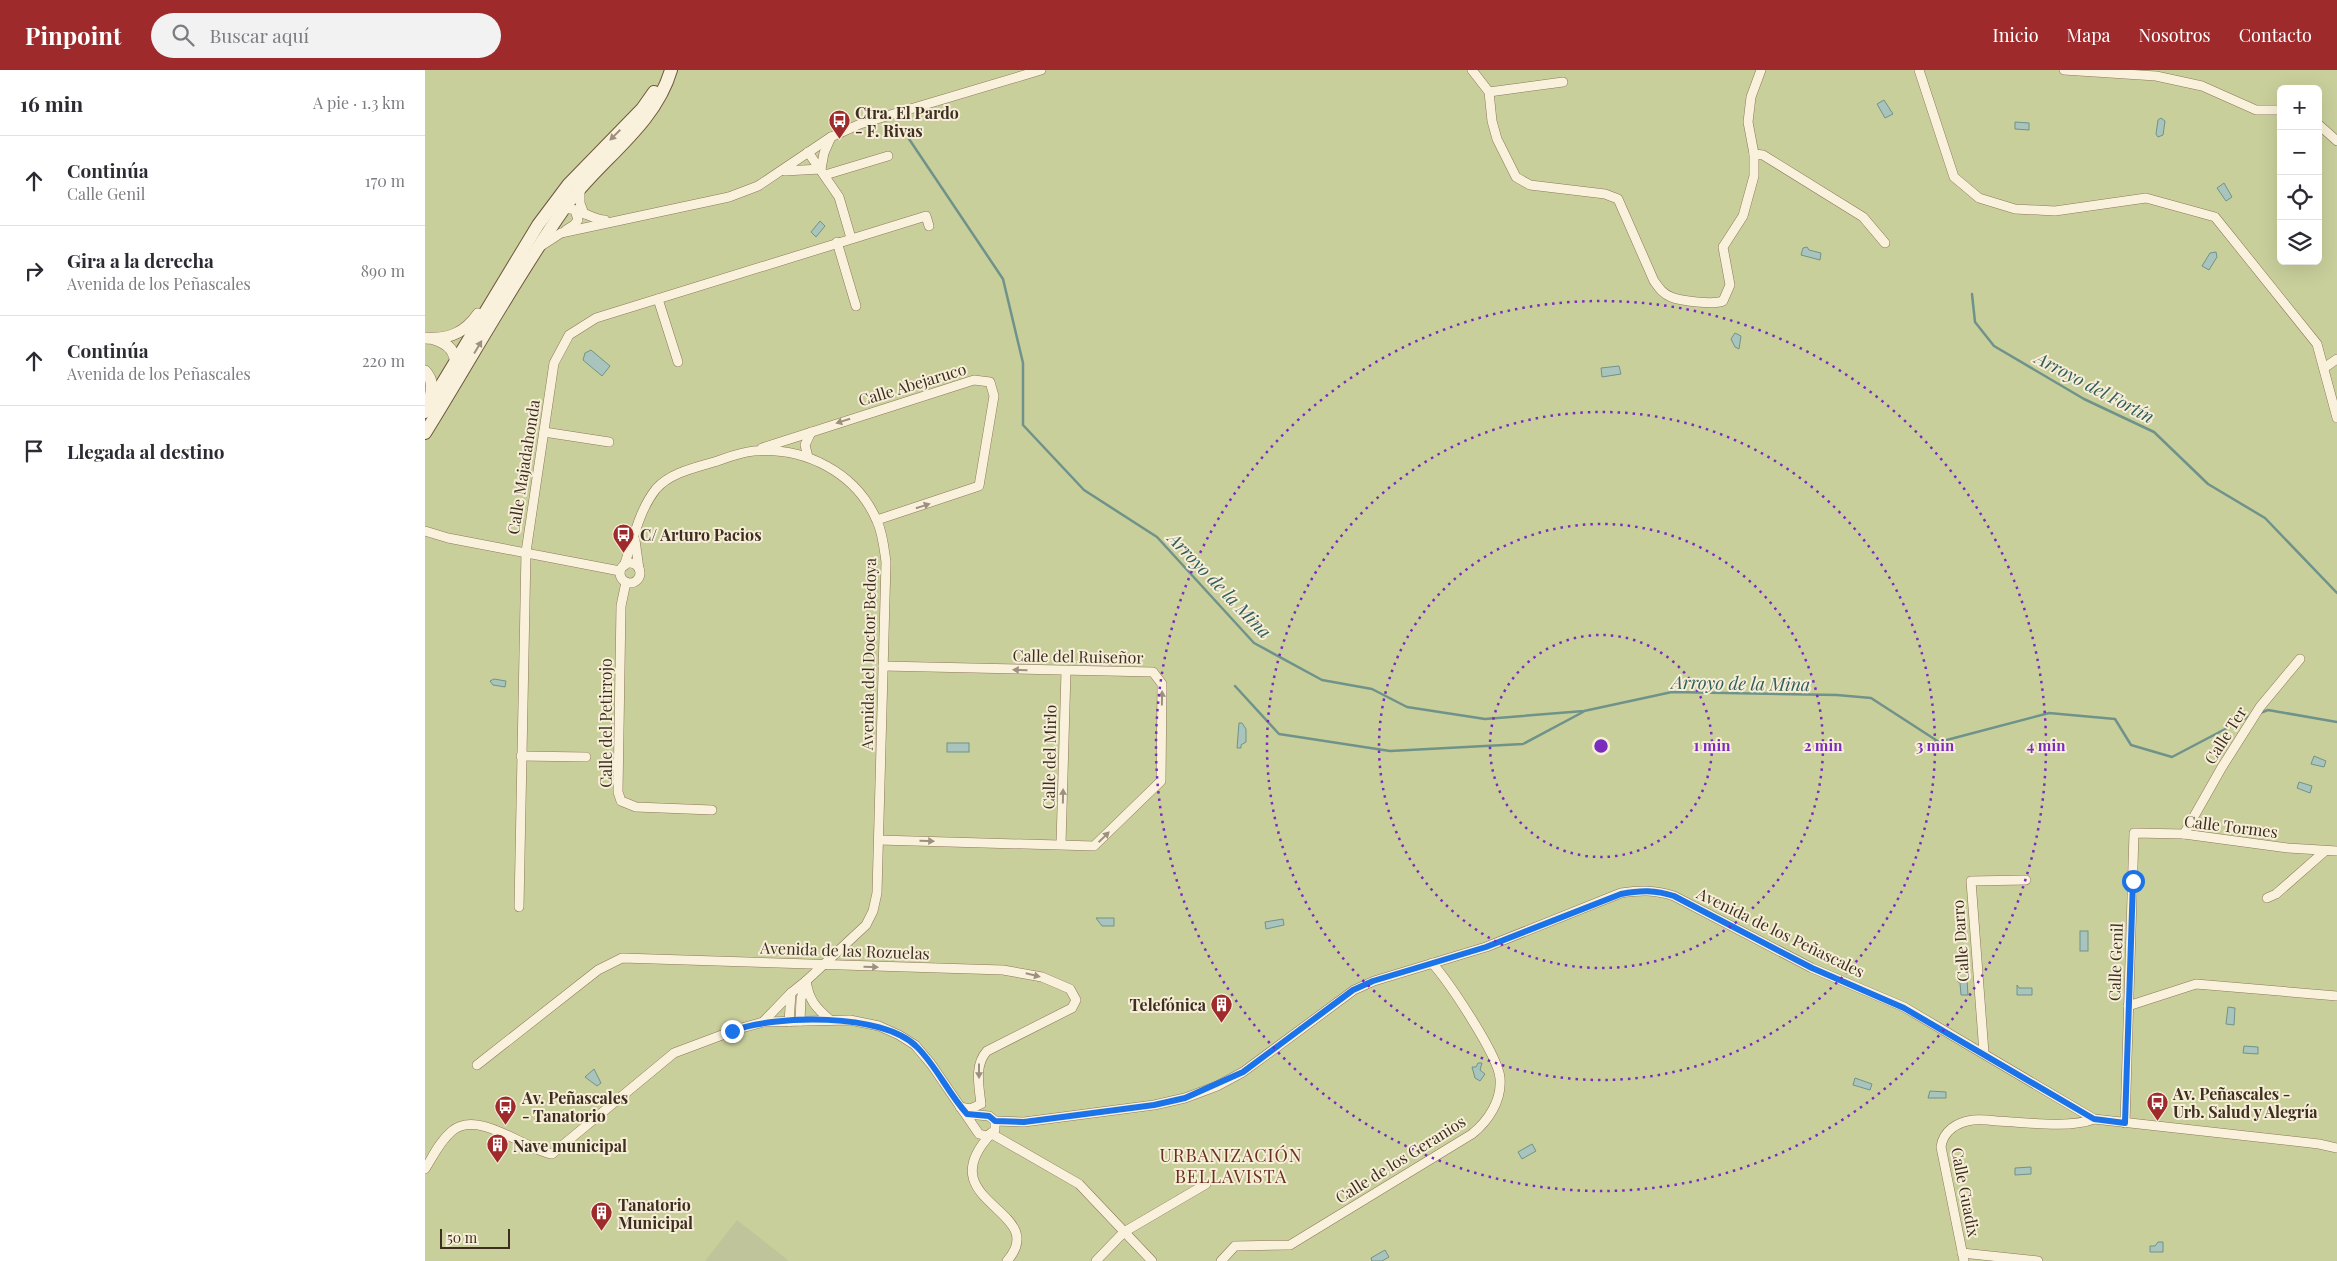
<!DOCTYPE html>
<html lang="es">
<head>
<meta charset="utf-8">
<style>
	:root { --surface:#fff; --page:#f2f2f3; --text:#2b2b33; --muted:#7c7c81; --line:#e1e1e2; --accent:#9e2a2b }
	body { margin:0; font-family:"Playfair Display",serif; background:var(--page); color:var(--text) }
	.controls { position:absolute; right:15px; top:15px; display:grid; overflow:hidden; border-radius:8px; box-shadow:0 5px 20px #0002 }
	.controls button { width:45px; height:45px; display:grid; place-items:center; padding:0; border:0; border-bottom:1px solid var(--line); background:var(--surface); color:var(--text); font:25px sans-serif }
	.scale { position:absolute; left:15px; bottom:12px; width:70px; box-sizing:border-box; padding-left:5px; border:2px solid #3d2e20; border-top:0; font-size:14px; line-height:18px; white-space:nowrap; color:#3d2e20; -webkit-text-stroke:4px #f7eed8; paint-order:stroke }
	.stop { position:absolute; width:15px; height:15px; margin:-11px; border:4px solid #1a73e8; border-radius:50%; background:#fff }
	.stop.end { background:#1a73e8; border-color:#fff; box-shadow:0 1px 5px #0008 }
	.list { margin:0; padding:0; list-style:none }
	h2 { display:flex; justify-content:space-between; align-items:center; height:65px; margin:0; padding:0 20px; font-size:21px }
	h2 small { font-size:16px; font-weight:400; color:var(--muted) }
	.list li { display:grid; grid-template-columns:32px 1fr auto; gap:15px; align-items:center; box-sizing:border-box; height:90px; padding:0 20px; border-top:1px solid var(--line) }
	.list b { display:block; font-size:19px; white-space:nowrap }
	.list p { margin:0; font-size:16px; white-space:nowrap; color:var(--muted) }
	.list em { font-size:16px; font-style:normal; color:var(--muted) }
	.icon { flex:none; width:28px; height:28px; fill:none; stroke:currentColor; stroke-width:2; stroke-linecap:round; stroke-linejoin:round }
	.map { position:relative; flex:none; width:1912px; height:1191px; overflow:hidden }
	header { display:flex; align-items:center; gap:30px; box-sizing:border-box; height:70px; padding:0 25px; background:var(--accent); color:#fff }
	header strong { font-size:24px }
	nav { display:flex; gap:28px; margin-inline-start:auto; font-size:18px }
	.search { width:350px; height:45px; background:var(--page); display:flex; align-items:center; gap:12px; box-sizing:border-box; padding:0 18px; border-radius:28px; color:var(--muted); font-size:19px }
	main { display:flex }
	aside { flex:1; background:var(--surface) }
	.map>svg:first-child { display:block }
	.green { fill:#c9cf9b; fill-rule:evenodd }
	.cemetery { fill:#bfc49a }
	.water { fill:#a9c4bc; stroke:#6f938a }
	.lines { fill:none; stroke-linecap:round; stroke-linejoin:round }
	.stream { stroke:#6f938a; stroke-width:2.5 }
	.minor-casing { stroke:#8d765c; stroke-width:10 }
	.tertiary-casing { stroke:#8d765c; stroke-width:12 }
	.secondary-casing { stroke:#6f573f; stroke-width:14 }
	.minor { stroke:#faf1dc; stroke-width:9 }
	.tertiary { stroke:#faf1dc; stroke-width:11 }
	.secondary { stroke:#faf1dc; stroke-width:12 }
	.oneway { fill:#9c907e }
	.route { stroke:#1a73e8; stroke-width:6 }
	.ring { fill:none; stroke:#7b2cbf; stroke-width:2.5; stroke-dasharray:2.5 5 }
	.labels { text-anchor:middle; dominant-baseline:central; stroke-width:4; stroke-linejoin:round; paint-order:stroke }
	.poi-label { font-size:16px; font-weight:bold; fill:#3d2e20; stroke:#f7eed8; text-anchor:start }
	.street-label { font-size:16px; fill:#3d2e20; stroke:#f7eed8 }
	.water-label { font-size:18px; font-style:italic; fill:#2f5d5a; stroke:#f7eed8 }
	.neighbourhood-label { font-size:18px; letter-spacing:1px; fill:#6b2e1e; stroke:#f7eed8 }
	.centre { fill:#7b2cbf; stroke:#f7eed8; stroke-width:2.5 }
	.ring-label { font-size:15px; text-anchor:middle; font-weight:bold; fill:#7b2cbf; stroke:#f7eed8; stroke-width:4; stroke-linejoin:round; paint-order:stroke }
</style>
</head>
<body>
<header>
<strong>Pinpoint</strong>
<div class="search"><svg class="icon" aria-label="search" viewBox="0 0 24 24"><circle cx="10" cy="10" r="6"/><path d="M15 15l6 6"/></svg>Buscar aquí</div>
<nav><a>Inicio</a><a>Mapa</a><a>Nosotros</a><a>Contacto</a></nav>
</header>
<main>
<aside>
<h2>16 min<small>A pie · 1.3 km</small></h2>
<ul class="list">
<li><svg class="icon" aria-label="ahead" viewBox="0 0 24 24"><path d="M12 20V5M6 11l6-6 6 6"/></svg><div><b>Continúa</b><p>Calle Genil</p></div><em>170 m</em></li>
<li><svg class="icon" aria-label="right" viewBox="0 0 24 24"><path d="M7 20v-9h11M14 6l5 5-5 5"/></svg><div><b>Gira a la derecha</b><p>Avenida de los Peñascales</p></div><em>890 m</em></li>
<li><svg class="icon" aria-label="ahead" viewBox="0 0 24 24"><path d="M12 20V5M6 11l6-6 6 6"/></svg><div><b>Continúa</b><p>Avenida de los Peñascales</p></div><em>220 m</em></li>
<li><svg class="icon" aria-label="arrive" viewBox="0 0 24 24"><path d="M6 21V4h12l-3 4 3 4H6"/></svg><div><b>Llegada al destino</b></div></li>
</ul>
</aside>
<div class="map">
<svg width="1912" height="1191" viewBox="0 0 1912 1191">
	<rect width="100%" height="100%" fill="#f0e4c8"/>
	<path class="green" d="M 0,0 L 1912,0 L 1912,1191 L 0,1191 ZM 1856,19 L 1893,19 L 1893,191 L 1856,191 Z"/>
	<path class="cemetery" d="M 312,1150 L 364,1191 L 280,1191 Z"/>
	<g class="water">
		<path d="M 1459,30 L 1468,44 L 1460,48 L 1452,34 Z"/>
		<path d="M 1736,48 L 1740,51 L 1738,65 L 1733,67 L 1731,64 L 1733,50 Z"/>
		<path d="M 1590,52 L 1604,53 L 1604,60 L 1590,59 Z"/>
		<path d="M 1799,113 L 1807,127 L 1801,131 L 1792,118 Z"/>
		<path d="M 395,151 L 400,156 L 391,167 L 386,162 Z"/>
		<path d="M 1382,177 L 1384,180 L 1396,183 L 1395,190 L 1376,185 L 1378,178 Z"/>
		<path d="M 1791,182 L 1792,187 L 1784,200 L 1777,196 L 1785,183 Z"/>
		<path d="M 1310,263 L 1316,266 L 1314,279 L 1310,277 L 1306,269 Z"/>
		<path d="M 166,280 L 185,296 L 177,306 L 158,290 L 160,283 Z"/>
		<path d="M 1194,296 L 1196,304 L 1177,307 L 1176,298 Z"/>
		<path d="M 69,609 L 81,611 L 80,617 L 68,615 L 65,611 Z"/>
		<path d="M 814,653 L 817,653 L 821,659 L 821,672 L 816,675 L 816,678 L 812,678 Z"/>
		<rect x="522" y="673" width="22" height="9"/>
		<path d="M 1889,686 L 1901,691 L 1899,697 L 1886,694 Z"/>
		<path d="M 1874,712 L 1887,716 L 1885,723 L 1872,718 Z"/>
		<path d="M 671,848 L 689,848 L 689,856 L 677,856 Z"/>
		<path d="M 858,849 L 859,855 L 841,859 L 840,852 Z"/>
		<rect x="1655" y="861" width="8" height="20"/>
		<path d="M 1542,910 L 1543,925 L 1536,925 L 1535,913 L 1532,911 Z"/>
		<path d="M 1592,915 L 1594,918 L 1607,918 L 1607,925 L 1592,925 Z"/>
		<path d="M 1803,937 L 1810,938 L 1809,955 L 1801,954 Z"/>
		<path d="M 1819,976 L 1833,977 L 1833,984 L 1818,983 Z"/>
		<path d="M 1053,993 L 1057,993 L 1055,1000 L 1060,1004 L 1055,1011 L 1050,1008 L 1047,997 L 1051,997 Z"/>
		<path d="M 169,999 L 176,1013 L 172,1016 L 160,1007 Z"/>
		<path d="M 1430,1008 L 1447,1014 L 1445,1020 L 1428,1015 Z"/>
		<path d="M 1505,1021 L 1521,1022 L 1521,1028 L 1503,1028 Z"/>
		<path d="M 1107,1074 L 1111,1081 L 1097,1089 L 1093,1082 Z"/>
		<path d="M 1606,1097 L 1606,1104 L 1590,1105 L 1590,1098 Z"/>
		<path d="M 1733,1172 L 1738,1172 L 1738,1182 L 1725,1182 L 1725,1176 L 1730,1176 Z"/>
		<path d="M 960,1180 L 964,1187 L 957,1191 L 947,1191 L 946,1188 Z"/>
	</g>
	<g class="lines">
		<g class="stream">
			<path d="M 478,60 L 578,209 L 598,293 L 598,355 L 659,420 L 732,467 L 829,573 L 897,610 L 947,619 L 982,637 L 1060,649 L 1159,641 L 1247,622 L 1412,625 L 1446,628 L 1514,672 L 1624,643 L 1690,649 L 1706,675 L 1747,687 L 1825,646"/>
			<path d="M 1547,224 L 1550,252 L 1569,276 L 1659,329 L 1729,362 L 1783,414 L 1840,448 L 1912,523"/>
			<path d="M 810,616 L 854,664 L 965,681 L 1098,674 L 1158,642"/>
			<path d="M 1835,643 L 1843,640 L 1912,652"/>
		</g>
		<defs>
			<g id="minor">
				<path d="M 1047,0 L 1064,22 L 1067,51 L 1072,69 L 1091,107 L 1105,115 L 1180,124 L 1193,129 L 1229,211 C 1234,218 1238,224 1246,227 C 1256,231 1288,235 1298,231 L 1305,215 L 1298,177 L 1318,146 L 1329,106 L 1329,84 L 1323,52 L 1326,27 L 1336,0"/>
				<path d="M 1494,0 L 1529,107 L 1554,128 L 1590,139 L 1630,141 L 1721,128 L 1790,147 L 1892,274 L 1912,348"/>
				<path d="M 1639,0 L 1731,6 L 1777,16 L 1831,40 L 1856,40"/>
				<path d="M 1064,22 L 1138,12"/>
				<path d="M 1893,54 L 1912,71"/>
				<path d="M 383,82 L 414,127 L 426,168"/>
				<path d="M 1329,84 L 1338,85 L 1438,147 L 1460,173"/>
				<path d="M 396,99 L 399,83 L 406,67"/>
				<path d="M 359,101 L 396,99"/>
				<path d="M 400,105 L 463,86"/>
				<path d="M 155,119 L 155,133 L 159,144"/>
				<path d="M 136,140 C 149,134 166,150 180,150"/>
				<path d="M 141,160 L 149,155 L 153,150 L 150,140"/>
				<path d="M 412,172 L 431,236"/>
				<path d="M 116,176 L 136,163 L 304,127 L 333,116 L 406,67 L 435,54 L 616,0"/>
				<path d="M 233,229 L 253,292"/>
				<path d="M 1899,298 L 1912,289"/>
				<path d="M 119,362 L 184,372"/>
				<path d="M 337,378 L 549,310 L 565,312 L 569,326 L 554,416 L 452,450"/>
				<path d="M 383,387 L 380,375 L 386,362"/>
				<path d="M 0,461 L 23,468 L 195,501"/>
				<path d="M 210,470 L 214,499"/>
				<circle cx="205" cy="503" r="10"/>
				<path d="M 199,496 C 208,471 214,440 231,419 C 245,403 269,398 289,392 C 301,388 316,382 329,381 C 380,377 431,402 452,451 C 458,464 459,478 461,492 L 452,823 L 448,841 L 441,855 L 381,911 L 366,923 L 338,952"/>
				<path d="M 201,512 L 196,536 L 193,722 L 196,731 L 211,737 L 287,740"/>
				<path d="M 96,686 L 161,687"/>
				<path d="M 1759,764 L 1797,697 L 1835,637 L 1875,589"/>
				<path d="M 454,770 L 669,776 L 736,711 L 737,614 L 728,602 L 458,596"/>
				<path d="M 636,774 L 641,601"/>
				<path d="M 1842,828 L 1851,824 L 1900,781"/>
				<path d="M 94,837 L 101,482 L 129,293 L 144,265 L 171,248 L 501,146 L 504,156"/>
				<path d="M 381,911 C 384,930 390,937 405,950"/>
				<path d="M 1703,936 L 1771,914 L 1912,926"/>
				<path d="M 375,951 L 376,929 L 380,914"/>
				<path d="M 364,952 L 366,923"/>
				<path d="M 1559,983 L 1546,811 L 1601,810"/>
				<path d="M 52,995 L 173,900 L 197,888 L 578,900 L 617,907 L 645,919 L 651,930 L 647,938 L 562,981 C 549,995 554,1016 556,1034 L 545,1039 L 535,1037"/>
				<path d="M 570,1051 L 599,1052 L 729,1035 L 760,1028 L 792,1016 L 818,1002 L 929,920 L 949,911 L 1061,877 L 1196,823 C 1216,820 1230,820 1249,826 L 1387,898 L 1479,937 L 1669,1049 L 1894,1074 L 1912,1078"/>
				<path d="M 1700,1053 L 1709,763 L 1759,764 L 1863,778 L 1912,781"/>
				<path d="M 567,1064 L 654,1114 L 727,1191"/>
				<path d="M 565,1065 C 503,1133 627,1140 582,1191"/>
				<path d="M 0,1099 C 8,1086 15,1071 27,1061 C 53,1039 99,1079 127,1084 L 249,983 L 313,959 L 338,952 L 425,950 L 454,956 L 474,965 L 490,975 L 506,994 L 554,1064 L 562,1066 L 570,1060 L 570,1051 L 564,1046 L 542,1044"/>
				<path d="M 1537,1183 L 1613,1191"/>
				<path d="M 671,1191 L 699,1162 L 781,1114"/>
				<path d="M 796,1191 L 810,1176 L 865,1175 L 1047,1064 C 1063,1051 1077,1031 1075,1008 C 1073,985 1024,912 1007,893"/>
				<path d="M 1539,1191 L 1516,1077 C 1518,1061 1532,1052 1548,1050 C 1556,1049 1564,1050 1572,1051 C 1600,1052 1643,1059 1669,1049"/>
			</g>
			<g id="tertiary">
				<path d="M 0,268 C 23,270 40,263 53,244"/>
				<path d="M 9,269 C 24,274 31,281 31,298"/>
				<path d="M 0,301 C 9,311 7,319 4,332"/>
			</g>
			<g id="secondary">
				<path d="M 0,342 L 113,155 L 143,115 L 217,39 L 229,22"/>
				<path d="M 0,363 C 46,289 88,212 138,140 C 171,92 229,58 246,0"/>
			</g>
		</defs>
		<use href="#minor" class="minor-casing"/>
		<use href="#tertiary" class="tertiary-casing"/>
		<use href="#secondary" class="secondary-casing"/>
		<use href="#minor" class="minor"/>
		<use href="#tertiary" class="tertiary"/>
		<use href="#secondary" class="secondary"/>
	</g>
	<defs><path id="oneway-solid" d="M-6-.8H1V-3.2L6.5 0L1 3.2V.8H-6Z" transform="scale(1.25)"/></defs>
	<g class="oneway">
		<use href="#oneway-solid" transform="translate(190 65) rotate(135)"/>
		<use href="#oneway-solid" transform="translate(53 277) rotate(-59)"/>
		<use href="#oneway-solid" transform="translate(418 351) rotate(162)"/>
		<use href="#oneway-solid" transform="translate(498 436) rotate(-18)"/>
		<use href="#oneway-solid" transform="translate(595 600) rotate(-178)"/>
		<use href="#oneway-solid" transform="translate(737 628) rotate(-89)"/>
		<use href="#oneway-solid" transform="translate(638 726) rotate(-89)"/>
		<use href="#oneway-solid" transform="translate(679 767) rotate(-44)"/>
		<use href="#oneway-solid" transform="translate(502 771) rotate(1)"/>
		<use href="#oneway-solid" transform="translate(446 897) rotate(2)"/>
		<use href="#oneway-solid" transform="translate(608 905) rotate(14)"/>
		<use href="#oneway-solid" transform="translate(554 1001) rotate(90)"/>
	</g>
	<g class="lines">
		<path class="route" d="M 307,961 C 350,945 457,942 492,977 C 512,997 523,1023 542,1044 L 564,1046 L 570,1051 L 599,1052 L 729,1035 L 760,1028 L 818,1002 L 928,920 L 948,911 L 1061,877 L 1196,824 C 1216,820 1230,820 1249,826 L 1387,898 L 1479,938 L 1669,1049 L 1700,1053 L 1708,811"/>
	</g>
	<g class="ring">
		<circle cx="1176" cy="676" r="111"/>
		<circle cx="1176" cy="676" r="222"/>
		<circle cx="1176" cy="676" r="334"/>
		<circle cx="1176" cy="676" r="445"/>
	</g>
	<defs>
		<symbol id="bus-pin" viewBox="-11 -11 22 30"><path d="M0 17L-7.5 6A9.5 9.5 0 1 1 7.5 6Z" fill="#9e2a2b" stroke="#f7eed8"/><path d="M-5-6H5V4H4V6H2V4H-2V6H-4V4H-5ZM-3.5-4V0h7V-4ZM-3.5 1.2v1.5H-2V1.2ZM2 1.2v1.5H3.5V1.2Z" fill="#fff"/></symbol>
		<symbol id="building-pin" viewBox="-11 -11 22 30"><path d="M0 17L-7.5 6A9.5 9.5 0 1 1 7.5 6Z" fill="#9e2a2b" stroke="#f7eed8"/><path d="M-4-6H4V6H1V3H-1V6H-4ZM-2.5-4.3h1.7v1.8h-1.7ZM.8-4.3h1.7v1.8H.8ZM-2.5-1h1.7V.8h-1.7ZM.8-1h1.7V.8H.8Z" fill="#fff"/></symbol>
	</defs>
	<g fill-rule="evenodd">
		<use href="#bus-pin" x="402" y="38" width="25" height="34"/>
		<use href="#bus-pin" x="186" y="452" width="25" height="34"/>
		<use href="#building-pin" x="784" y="922" width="25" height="34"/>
		<use href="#bus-pin" x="1720" y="1020" width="25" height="34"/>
		<use href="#bus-pin" x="68" y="1024" width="25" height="34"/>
		<use href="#building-pin" x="60" y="1062" width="25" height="34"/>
		<use href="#building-pin" x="164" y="1130" width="25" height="34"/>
	</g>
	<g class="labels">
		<g class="poi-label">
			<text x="430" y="42">Ctra. El Pardo<tspan x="430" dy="18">- F. Rivas</tspan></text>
			<text x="215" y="464">C/ Arturo Pacios</text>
			<text x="781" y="934" text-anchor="end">Telefónica</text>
			<text x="1748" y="1023">Av. Peñascales -<tspan x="1748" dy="18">Urb. Salud y Alegría</tspan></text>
			<text x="97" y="1027">Av. Peñascales<tspan x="97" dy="18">- Tanatorio</tspan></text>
			<text x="88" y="1075">Nave municipal</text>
			<text x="193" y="1134">Tanatorio<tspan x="193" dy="18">Municipal</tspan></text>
		</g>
		<g class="street-label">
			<text transform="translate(487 314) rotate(-17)">Calle Abejaruco</text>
			<text transform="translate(98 397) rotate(-81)">Calle Majadahonda</text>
			<text transform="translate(443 584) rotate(-89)">Avenida del Doctor Bedoya</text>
			<text transform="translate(653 586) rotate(1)">Calle del Ruiseñor</text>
			<text transform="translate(180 653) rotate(-90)">Calle del Petirrojo</text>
			<text transform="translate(1800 665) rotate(-58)">Calle Ter</text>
			<text transform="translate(624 687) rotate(-89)">Calle del Mirlo</text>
			<text transform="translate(1806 756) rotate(7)">Calle Tormes</text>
			<text transform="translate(1356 862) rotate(26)">Avenida de los Peñascales</text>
			<text transform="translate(1535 871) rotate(-94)">Calle Darro</text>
			<text transform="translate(420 880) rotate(2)">Avenida de las Rozuelas</text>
			<text transform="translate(1690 892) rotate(-88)">Calle Genil</text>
			<text transform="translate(975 1089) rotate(-32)">Calle de los Geranios</text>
			<text transform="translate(1541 1122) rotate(79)">Calle Guadix</text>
		</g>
		<g class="water-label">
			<text transform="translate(1670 317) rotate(28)">Arroyo del Fortín</text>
			<text transform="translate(795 515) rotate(46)">Arroyo de la Mina</text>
			<text transform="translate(1316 613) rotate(1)">Arroyo de la Mina</text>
		</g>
		<g class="neighbourhood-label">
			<text x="806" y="1085">URBANIZACIÓN<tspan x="806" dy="21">BELLAVISTA</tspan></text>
		</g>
	</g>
	<circle cx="1176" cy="676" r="8" class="centre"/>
	<g class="ring-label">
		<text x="1287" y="681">1 min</text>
		<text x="1398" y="681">2 min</text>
		<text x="1510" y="681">3 min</text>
		<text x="1621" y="681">4 min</text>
	</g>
</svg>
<div class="controls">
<button>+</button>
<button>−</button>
<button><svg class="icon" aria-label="locate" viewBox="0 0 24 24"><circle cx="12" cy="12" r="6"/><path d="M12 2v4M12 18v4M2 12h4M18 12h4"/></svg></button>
<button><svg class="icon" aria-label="layers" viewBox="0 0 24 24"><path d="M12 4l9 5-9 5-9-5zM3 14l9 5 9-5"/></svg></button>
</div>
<div class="scale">50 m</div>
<div class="stop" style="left:1708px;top:811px"></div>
<div class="stop end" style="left:307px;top:961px"></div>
</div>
</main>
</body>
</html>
